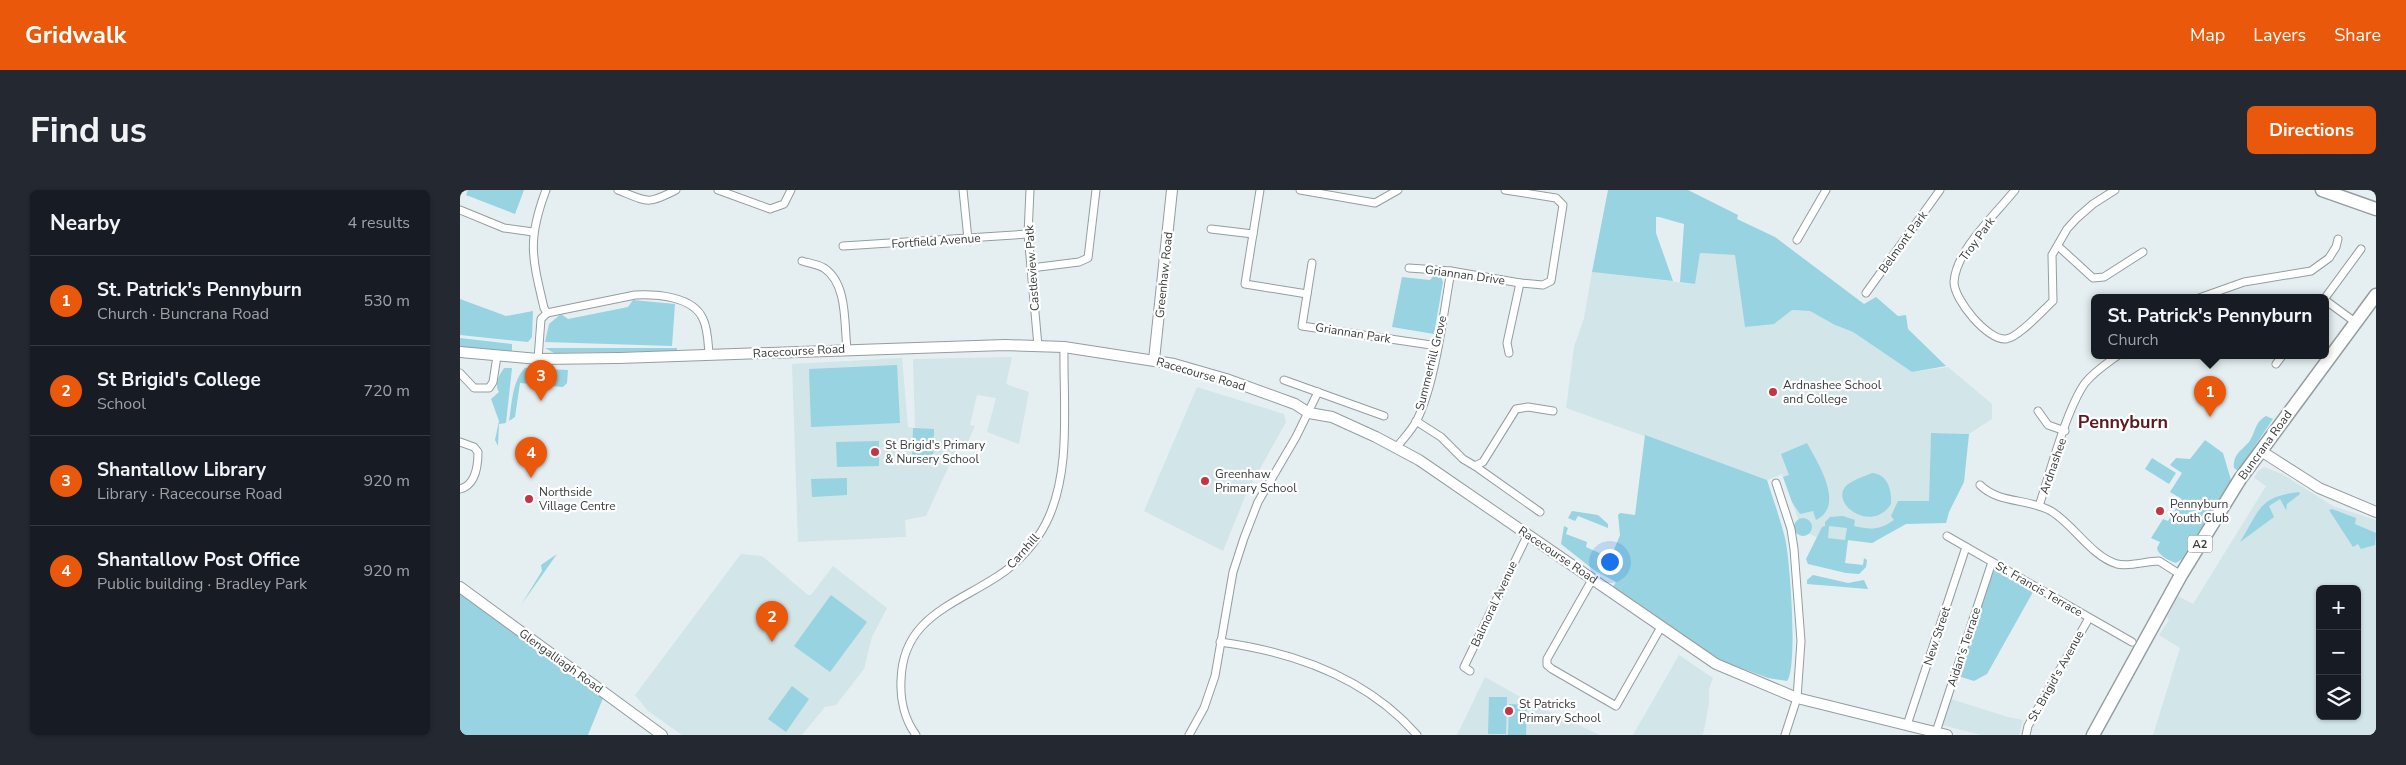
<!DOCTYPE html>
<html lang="en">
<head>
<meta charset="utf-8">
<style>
	:root { --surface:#171b24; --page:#242831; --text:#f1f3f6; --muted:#9ea1a6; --line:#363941; --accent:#ea580c }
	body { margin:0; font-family:"Nunito Sans",sans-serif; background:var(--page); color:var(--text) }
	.controls { position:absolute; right:15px; bottom:15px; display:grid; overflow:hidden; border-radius:8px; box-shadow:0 1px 4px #0004 }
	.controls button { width:45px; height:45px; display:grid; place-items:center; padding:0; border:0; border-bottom:1px solid var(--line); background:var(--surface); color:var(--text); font:25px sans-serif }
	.you { position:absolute; left:1149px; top:371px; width:18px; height:18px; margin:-12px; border:4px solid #fff; border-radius:50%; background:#1a73e8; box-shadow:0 0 0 8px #1a73e833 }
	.badge { display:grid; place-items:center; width:32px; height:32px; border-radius:50%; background:var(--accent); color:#fff; font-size:16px; font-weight:700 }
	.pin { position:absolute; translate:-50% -41px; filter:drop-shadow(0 1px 2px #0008) }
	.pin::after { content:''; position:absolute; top:26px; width:18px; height:15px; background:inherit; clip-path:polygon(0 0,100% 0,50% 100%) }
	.popup { position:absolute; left:1631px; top:104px; width:238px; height:65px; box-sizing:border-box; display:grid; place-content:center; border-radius:8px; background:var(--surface); filter:drop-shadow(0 1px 4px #0005); font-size:16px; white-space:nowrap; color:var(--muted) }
	.popup b { font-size:19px; color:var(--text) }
	.popup::after { content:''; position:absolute; left:50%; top:100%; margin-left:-10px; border:10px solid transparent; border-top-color:var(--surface) }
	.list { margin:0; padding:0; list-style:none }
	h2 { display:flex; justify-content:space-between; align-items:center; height:65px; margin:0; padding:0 20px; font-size:21px }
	h2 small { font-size:16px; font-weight:400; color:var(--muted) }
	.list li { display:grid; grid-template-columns:32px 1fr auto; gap:15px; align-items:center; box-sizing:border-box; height:90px; padding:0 20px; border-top:1px solid var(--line) }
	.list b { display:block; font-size:19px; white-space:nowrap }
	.list p { margin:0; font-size:16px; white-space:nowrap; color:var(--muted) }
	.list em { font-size:16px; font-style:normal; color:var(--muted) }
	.icon { flex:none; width:28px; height:28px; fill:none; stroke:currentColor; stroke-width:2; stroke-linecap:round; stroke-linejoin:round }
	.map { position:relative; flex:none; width:1916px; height:545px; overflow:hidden; border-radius:8px }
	header { display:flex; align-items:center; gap:30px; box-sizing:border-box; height:70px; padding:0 25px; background:var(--accent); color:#fff }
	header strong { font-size:24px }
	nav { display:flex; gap:28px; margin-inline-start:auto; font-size:18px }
	.intro { display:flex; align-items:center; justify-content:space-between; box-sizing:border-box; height:120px; padding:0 30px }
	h1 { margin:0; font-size:35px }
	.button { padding:12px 22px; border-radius:8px; background:var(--accent); color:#fff; font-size:18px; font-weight:700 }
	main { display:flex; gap:30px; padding:0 30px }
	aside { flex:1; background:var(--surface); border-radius:8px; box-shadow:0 1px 4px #0004 }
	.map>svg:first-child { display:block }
	.built { fill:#d2e5e9; fill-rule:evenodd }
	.green { fill:#97d3e0; fill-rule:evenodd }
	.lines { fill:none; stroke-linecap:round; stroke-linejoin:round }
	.street-casing { stroke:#949d9f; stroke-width:9 }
	.secondary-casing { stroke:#949d9f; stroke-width:12 }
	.highway-casing { stroke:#949d9f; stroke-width:15 }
	.street { stroke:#fff; stroke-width:7 }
	.secondary { stroke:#fff; stroke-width:10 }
	.highway { stroke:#fff; stroke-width:12 }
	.poi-dot { fill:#c43443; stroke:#fff; stroke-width:2 }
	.labels { text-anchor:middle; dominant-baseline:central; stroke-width:4.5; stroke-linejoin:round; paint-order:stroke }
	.shield { fill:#fff; stroke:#747778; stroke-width:1 }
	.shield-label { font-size:11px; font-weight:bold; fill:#393d3e }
	.street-label { font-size:12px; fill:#393d3e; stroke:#fff }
	.poi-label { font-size:12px; fill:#393d3e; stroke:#fff; text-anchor:start }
	.district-label { font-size:18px; font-weight:bold; fill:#5f1a1f; stroke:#fff }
</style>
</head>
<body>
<header>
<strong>Gridwalk</strong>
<nav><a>Map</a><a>Layers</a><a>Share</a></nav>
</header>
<div class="intro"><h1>Find us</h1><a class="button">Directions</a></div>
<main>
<aside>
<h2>Nearby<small>4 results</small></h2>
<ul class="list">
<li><span class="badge">1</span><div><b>St. Patrick's Pennyburn</b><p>Church · Buncrana Road</p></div><em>530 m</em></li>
<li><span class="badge">2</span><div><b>St Brigid's College</b><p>School</p></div><em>720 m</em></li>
<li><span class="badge">3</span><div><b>Shantallow Library</b><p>Library · Racecourse Road</p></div><em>920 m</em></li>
<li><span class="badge">4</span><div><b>Shantallow Post Office</b><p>Public building · Bradley Park</p></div><em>920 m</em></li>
</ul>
</aside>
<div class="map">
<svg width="1916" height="545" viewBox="0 0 1916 545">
	<rect width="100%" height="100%" fill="#e5eff1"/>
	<g class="built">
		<path d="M 1240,63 L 1275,65 L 1314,134 L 1332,120 L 1350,121 L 1375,135 L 1393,142 L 1452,182 L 1488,177 L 1532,214 L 1532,229 L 1509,244 L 1471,243 L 1469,318 L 1412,353 L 1356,347 L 1342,340 L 1322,284 L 1307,290 L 1106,218 L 1114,157 L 1124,128 L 1132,82 L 1234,94 Z"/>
		<path d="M 552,167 L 546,194 L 569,202 L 559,254 L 527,242 L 536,208 L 517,205 L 510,235 L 515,236 L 505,258 L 498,256 L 466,326 L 445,330 L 446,347 L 338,352 L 332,174 L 442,168 L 448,237 L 455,238 L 453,169 Z"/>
		<path d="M 737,197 L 824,224 L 826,232 L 786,304 L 763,361 L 684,321 Z"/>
		<path d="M 1804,277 L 1822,284 L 1873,316 L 1916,330 L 1916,545 L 1693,545 L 1720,458 L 1699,445 L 1709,430 L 1707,427 L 1718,406 L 1733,414 L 1806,296 L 1794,288 L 1798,281 ZM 1860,399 L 1897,399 L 1897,526 L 1860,526 Z"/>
		<path d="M 281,364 L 302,366 L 348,405 L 351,405 L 373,376 L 427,418 L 412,447 L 404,479 L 376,515 L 365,517 L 342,545 L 222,545 L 188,521 L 175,505 Z"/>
		<path d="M 1219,465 L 1253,488 L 1249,499 L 1249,514 L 1243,545 L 1173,545 Z"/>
		<path d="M 1025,487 L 1071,513 L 1140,545 L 997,545 Z"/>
		<path d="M 1491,509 L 1548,527 L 1563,530 L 1559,545 L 1521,545 L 1482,535 L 1487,514 Z"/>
	</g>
	<g class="green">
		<path d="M 8,0 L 64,0 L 55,24 L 6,5 Z"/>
		<path d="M 1148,0 L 1228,0 L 1278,25 L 1277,29 L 1315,47 L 1404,114 L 1416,107 L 1438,126 L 1446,125 L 1448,139 L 1486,176 L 1452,182 L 1393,142 L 1375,135 L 1350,121 L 1332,120 L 1314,134 L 1285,137 L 1275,65 L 1240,63 L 1235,94 L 1220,92 L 1224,34 L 1199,27 L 1196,27 L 1196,43 L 1213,91 L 1132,82 Z"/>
		<path d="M 976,83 L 980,84 L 983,92 L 974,144 L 932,137 L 942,87 L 970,90 Z"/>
		<path d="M 0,109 L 46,126 L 73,121 L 72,147 L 68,152 L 0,145 Z"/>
		<path d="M 173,110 L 215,114 L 212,156 L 85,152 L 89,134 L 101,124 L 108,129 L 168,117 Z"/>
		<path d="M 0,148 L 52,154 L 52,161 L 0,157 Z"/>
		<path d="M 85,158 L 217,158 L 217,161 L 94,163 Z"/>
		<path d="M 437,175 L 440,233 L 351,237 L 349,179 Z"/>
		<path d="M 44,178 L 52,178 L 46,233 L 39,234 L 38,256 L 35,250 L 39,231 L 31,209 L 39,202 C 34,195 39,185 44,178 Z"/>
		<path d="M 65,178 L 108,180 L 107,193 L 103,197 L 60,193 L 55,227 L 49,231 C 52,214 52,191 65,178 Z"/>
		<path d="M 1806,226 L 1813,229 L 1778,281 L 1774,278 C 1773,264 1781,261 1789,252 C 1796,242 1794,233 1806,226 Z"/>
		<path d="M 453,238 L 474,239 L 473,274 L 452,274 Z"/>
		<path d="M 1471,243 L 1509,244 L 1504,292 L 1489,322 L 1486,333 L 1446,334 L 1412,353 L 1388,350 L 1385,373 L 1403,375 L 1404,368 L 1407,370 L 1406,377 L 1399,384 L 1386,383 L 1348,374 L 1346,369 L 1362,337 L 1365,336 L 1365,332 L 1370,327 L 1383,326 L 1395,330 L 1394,336 C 1410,340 1420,340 1434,330 L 1431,326 L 1438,311 L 1469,311 ZM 1369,336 L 1387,338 L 1385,350 L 1368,348 Z"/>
		<path d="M 1185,245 L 1307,290 C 1313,309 1320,328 1325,348 C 1330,368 1338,479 1327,491 L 1308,488 L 1262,471 L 1152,398 L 1156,392 L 1134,380 L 1101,354 L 1104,336 L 1108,338 L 1106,344 L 1127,352 L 1126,357 L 1146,366 L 1149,360 L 1153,362 L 1160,345 L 1158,325 L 1160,323 L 1175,325 Z"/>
		<path d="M 1745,250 L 1763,263 L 1771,290 L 1722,369 L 1716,373 C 1709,371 1698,365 1697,358 L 1700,352 L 1691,348 L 1703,329 L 1708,331 L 1722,309 L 1710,302 L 1722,283 L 1710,275 L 1716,268 L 1730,269 Z"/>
		<path d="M 419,251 L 419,276 L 377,277 L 376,252 Z"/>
		<path d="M 1347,253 C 1357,272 1386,315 1356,330 L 1353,321 L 1340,324 L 1332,312 L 1323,287 L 1329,285 L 1321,264 Z"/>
		<path d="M 1692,268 L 1716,283 L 1709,294 L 1685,279 Z"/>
		<path d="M 1412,283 C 1428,284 1432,301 1431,314 C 1411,345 1368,312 1387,295 C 1393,290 1405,286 1412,283 Z"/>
		<path d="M 387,288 L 387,305 L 352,307 L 351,289 Z"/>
		<path d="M 1839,302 L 1840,304 L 1827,314 L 1826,320 L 1820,309 L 1809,316 L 1814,327 L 1780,352 C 1800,320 1798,307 1839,302 Z"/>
		<path d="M 1872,319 L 1896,328 L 1895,334 L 1916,343 L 1915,355 L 1901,359 L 1898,354 L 1893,357 L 1869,320 Z"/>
		<path d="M 1112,321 L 1138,325 L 1148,334 L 1148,338 L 1118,326 L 1115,331 L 1108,328 Z"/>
		<circle cx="1343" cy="337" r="9"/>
		<path d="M 97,364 L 61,415 L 82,381 L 81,375 Z"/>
		<path d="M 1534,380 L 1573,402 L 1527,484 L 1514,491 L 1498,486 Z"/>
		<path d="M 1353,385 L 1388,393 L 1404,390 L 1408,399 L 1347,394 L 1347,390 Z"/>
		<path d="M 0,404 L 143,508 L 128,545 L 0,545 Z"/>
		<path d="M 371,405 L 407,432 L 370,482 L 334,456 Z"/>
		<path d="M 332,496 L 349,509 L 326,542 L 308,529 Z"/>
		<path d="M 1029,507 L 1047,507 L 1046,544 L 1028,544 Z"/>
		<path d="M 1049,514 L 1067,515 L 1066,545 L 1048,545 Z"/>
	</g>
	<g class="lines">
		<defs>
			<g id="street">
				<path d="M 158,0 C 188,12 187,15 216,0"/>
				<path d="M 258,0 L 310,19 L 324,14 L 331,0"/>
				<path d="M 503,0 L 508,49"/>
				<path d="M 570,0 L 568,44 L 578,156"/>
				<path d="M 800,0 L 785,94 L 847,104"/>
				<path d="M 840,0 L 915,13 L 938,0"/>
				<path d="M 1045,0 L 1096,8 L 1103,15 L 1091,91 L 1083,95 L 1060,93"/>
				<path d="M 1555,0 C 1535,25 1496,60 1494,92 C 1494,110 1528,151 1546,149 C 1558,148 1583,120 1593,111 L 1592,65 L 1607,39 L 1617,28 L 1633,14 L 1655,0"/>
				<path d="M 0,20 L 44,38 L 73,42"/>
				<path d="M 751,39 L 793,44"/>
				<path d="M 1337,50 L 1366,0"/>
				<path d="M 383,56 L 568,44"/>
				<path d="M 1598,56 L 1633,88 L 1644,87 L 1683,62"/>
				<path d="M 342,71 C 349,73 357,74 364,78 C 388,94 384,134 387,159"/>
				<path d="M 852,73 L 842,136 L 978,156"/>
				<path d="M 571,78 L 619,72 L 628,68 L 636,0"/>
				<path d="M 949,78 L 991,81 L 1060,93 L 1047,153 L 1049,163"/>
				<path d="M 1406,103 L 1480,0"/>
				<path d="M 1739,108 L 1784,92 L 1851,81 L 1869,68 L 1876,57 L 1878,49"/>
				<path d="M 1865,108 L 1901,59"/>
				<path d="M 1865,110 L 1895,132"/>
				<path d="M 87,123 L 175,105 C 196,104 233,106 243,129 C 248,139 248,153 249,164"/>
				<path d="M 78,169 L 81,129 L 87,123 L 84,118 C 72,67 67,50 86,0"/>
				<path d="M 1816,174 L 1822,166"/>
				<path d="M 0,183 L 14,198 L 29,198 L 33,192 L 37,166"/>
				<path d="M 824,190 L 924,226"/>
				<path d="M 1578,221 L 1588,235 L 1605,241"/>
				<path d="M 956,231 L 981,247 L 1003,269 L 1015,276 L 1023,272 L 1056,219 L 1068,217 L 1093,221"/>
				<path d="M 0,252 L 14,257 L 18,262 C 18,276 16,295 0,299"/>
				<path d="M 936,258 C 943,249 952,240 957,230 C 976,191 983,125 991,81"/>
				<path d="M 1015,276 L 1080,322"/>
				<path d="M 1316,293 L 1331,339 L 1334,359 L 1341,451 L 1337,508 L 1325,545"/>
				<path d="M 1520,295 C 1539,314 1568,308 1591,321 C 1614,335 1631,366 1657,374 C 1670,377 1686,371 1699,371 L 1721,385"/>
				<path d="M 1579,316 C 1590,283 1606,220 1625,193 C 1634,182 1646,174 1657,166"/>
				<path d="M 1487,346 L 1672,452"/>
				<path d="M 1133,388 L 1087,469 L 1087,475 L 1092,479 L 1156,516 L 1201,437"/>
				<path d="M 760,452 C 834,462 907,488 957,545"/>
				<path d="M 1010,481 L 1004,477 L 1068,344"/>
				<path d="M 1447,535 L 1506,357"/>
				<path d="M 1476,542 L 1532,372"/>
				<path d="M 456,545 C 445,530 440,510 441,491 C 442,428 494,415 538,386 C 557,374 576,353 586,333 C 612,282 603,213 604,157"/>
				<path d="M 729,545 L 744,518 L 755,486 L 773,382 L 784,348 L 798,312 L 836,247 L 858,202"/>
				<path d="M 1566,545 L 1568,536 L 1629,428"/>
			</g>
			<g id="secondary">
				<path d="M 0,162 L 78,169 L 159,168 L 545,155 L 604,157 L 714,174 L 766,189 L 835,214 L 849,223 L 872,227 L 916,247 L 959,270 L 1256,474 L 1337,508 L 1487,545"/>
				<path d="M 694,170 L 712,0"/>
				<path d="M 1801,261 L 1859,298 L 1916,322"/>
				<path d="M 0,397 L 202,545"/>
			</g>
			<g id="highway">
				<path d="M 1862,0 L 1916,19"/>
				<path d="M 1633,545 L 1721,385 L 1780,289 L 1916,105"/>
			</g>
		</defs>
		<use href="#street" class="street-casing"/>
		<use href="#secondary" class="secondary-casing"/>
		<use href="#highway" class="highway-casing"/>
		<use href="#street" class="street"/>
		<use href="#secondary" class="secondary"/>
		<use href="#highway" class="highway"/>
	</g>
	<g class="poi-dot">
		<circle cx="1313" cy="202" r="5"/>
		<circle cx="415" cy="262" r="5"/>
		<circle cx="745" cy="291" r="5"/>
		<circle cx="69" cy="309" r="5"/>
		<circle cx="1700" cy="321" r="5"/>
		<circle cx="1049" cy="521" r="5"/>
	</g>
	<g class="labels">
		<rect class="shield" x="1727.5" y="345.5" width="25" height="17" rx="4"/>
		<g class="shield-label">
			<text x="1740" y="354">A2</text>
		</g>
		<g class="street-label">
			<text transform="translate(1517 49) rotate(-54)">Troy Park</text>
			<text transform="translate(476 51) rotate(-4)">Fortfield Avenue</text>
			<text transform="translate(1443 52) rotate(-54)">Belmont Park</text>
			<text transform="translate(572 78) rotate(-94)">Castleview Patk</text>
			<text transform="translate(704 85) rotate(-84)">Greenhaw Road</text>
			<text transform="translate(1005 85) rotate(8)">Griannan Drive</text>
			<text transform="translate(893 143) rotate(9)">Griannan Park</text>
			<text transform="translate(339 161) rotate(-3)">Racecourse Road</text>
			<text transform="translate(971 173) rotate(-76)">Summerhill Grove</text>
			<text transform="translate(741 184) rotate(16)">Racecourse Road</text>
			<text transform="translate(1805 255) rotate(-54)">Buncrana Road</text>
			<text transform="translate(1593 276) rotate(-71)">Ardnashee</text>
			<text transform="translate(563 361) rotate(-49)">Carnhill</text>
			<text transform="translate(1098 365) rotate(34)">Racecourse Road</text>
			<text transform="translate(1579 399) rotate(30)">St. Francis Terrace</text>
			<text transform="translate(1034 414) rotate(-65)">Balmoral Avenue</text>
			<text transform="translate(1477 446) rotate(-72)">New Street</text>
			<text transform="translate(1504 457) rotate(-72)">Aidan's Terrace</text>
			<text transform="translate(101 471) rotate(36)">Glengalliagh Road</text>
			<text transform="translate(1596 486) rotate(-61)">St. Brigid's Avenue</text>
		</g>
		<g class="poi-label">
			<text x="1323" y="195">Ardnashee School<tspan x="1323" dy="14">and College</tspan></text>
			<text x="425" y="255">St Brigid's Primary<tspan x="425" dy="14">&amp; Nursery School</tspan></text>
			<text x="755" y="284">Greenhaw<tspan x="755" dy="14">Primary School</tspan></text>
			<text x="79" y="302">Northside<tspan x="79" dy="14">Village Centre</tspan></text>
			<text x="1710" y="314">Pennyburn<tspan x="1710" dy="14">Youth Club</tspan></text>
			<text x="1059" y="514">St Patricks<tspan x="1059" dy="14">Primary School</tspan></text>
		</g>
		<g class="district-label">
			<text x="1663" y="232">Pennyburn</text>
		</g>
	</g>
</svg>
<div class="controls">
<button>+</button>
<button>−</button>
<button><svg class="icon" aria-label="layers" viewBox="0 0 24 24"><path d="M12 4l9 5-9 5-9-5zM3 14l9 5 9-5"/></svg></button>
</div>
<div class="you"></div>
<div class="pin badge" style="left:1750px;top:227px">1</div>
<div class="popup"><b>St. Patrick's Pennyburn</b>Church</div>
<div class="pin badge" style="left:312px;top:452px">2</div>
<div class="pin badge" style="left:81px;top:211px">3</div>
<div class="pin badge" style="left:71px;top:288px">4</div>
</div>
</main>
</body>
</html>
